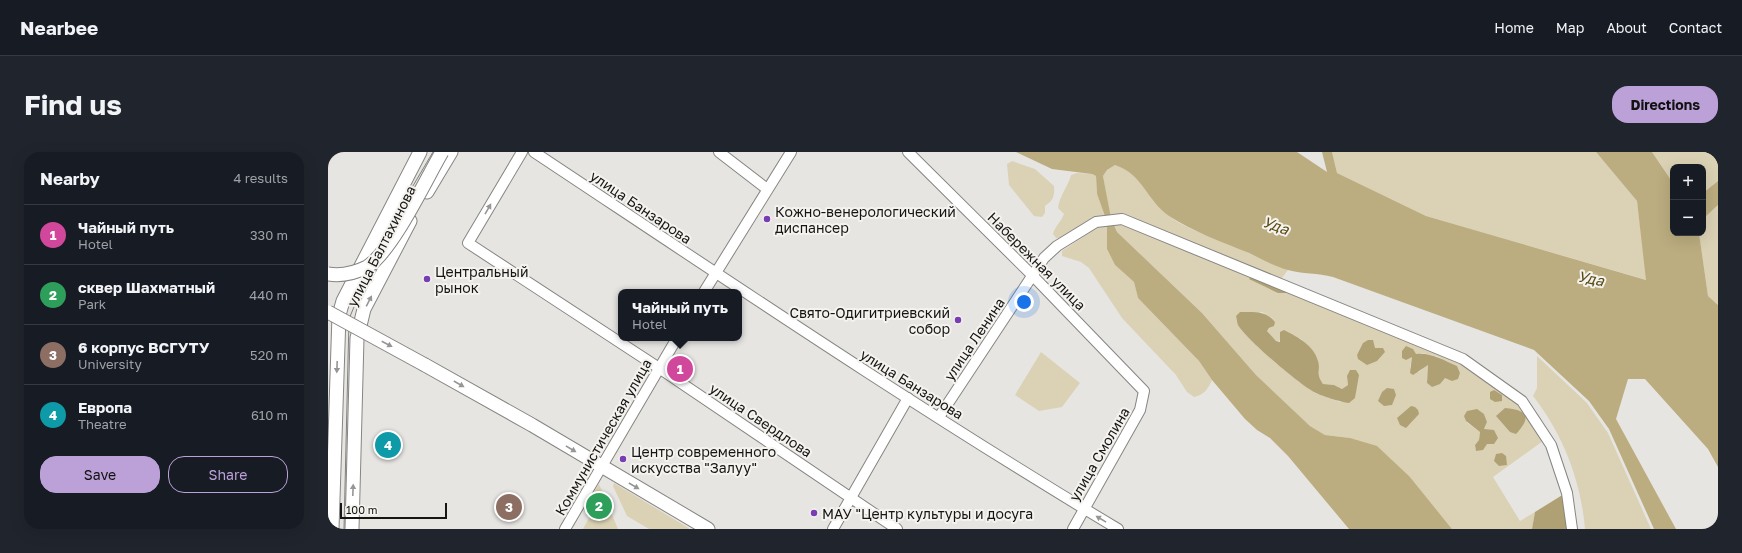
<!DOCTYPE html>
<html lang="en">
<head>
<meta charset="utf-8">
<style>
	:root { --surface:#171b24; --page:#20242c; --text:#f1f3f6; --muted:#9ea1a6; --line:#363941; --accent:#bba1d8 }
	body { margin:0; font-family:"Golos Text",sans-serif; background:var(--page); color:var(--text) }
	.controls { position:absolute; right:12px; top:12px; display:grid; overflow:hidden; border-radius:8px; box-shadow:0 4px 16px #0002 }
	.controls button { width:36px; height:36px; display:grid; place-items:center; padding:0; border:0; border-bottom:1px solid var(--line); background:var(--surface); color:var(--text); font:20px sans-serif }
	.scale { position:absolute; left:12px; bottom:10px; width:107px; box-sizing:border-box; padding-left:4px; border:2px solid #161514; border-top:0; font-size:11px; line-height:14px; white-space:nowrap; color:#161514; -webkit-text-stroke:3px #f4f3ef; paint-order:stroke }
	.you { position:absolute; left:696px; top:150px; width:14px; height:14px; margin:-10px; border:3px solid #fff; border-radius:50%; background:#1a73e8; box-shadow:0 0 0 6px #1a73e833 }
	.badge { display:grid; place-items:center; width:26px; height:26px; border-radius:50%; background:var(--accent); color:#fff; font-size:13px; font-weight:700 }
	.pin { position:absolute; translate:-50% -50%; border:2px solid #fff; box-shadow:0 1px 4px #0006 }
	.popup { position:absolute; left:290px; top:137px; width:124px; height:52px; box-sizing:border-box; display:grid; place-content:center; border-radius:8px; background:var(--surface); filter:drop-shadow(0 1px 3px #0005); font-size:13px; white-space:nowrap; color:var(--muted) }
	.popup b { font-size:15px; color:var(--text) }
	.popup::after { content:''; position:absolute; left:50%; top:100%; margin-left:-8px; border:8px solid transparent; border-top-color:var(--surface) }
	.list { margin:0; padding:0; list-style:none }
	h2 { display:flex; justify-content:space-between; align-items:center; height:52px; margin:0; padding:0 16px; font-size:17px }
	h2 small { font-size:13px; font-weight:400; color:var(--muted) }
	.list li { display:grid; grid-template-columns:26px 1fr auto; gap:12px; align-items:center; box-sizing:border-box; height:60px; padding:0 16px; border-top:1px solid var(--line) }
	.list b { display:block; font-size:15px; white-space:nowrap }
	.list p { margin:0; font-size:13px; white-space:nowrap; color:var(--muted) }
	.list em { font-size:13px; font-style:normal; color:var(--muted) }
	.actions { display:flex; gap:8px; padding:12px 16px }
	.actions a { flex:1; padding:9px 0; border:1px solid var(--accent); border-radius:16px; text-align:center; font-size:14px; color:var(--accent) }
	.actions .main { background:var(--accent); color:#111 }
	.map { position:relative; flex:none; width:1390px; height:377px; overflow:hidden; border-radius:16px }
	header { display:flex; align-items:center; gap:24px; box-sizing:border-box; height:56px; padding:0 20px; background:var(--surface); border-bottom:1px solid var(--line) }
	header strong { font-size:19px }
	nav { display:flex; gap:22px; margin-inline-start:auto; font-size:14px }
	.intro { display:flex; align-items:center; justify-content:space-between; box-sizing:border-box; height:96px; padding:0 24px }
	h1 { margin:0; font-size:28px }
	.button { padding:10px 18px; border-radius:16px; background:var(--accent); color:#111; font-size:14px; font-weight:700 }
	main { display:flex; gap:24px; padding:0 24px }
	aside { flex:1; background:var(--surface); border-radius:16px; box-shadow:0 4px 16px #0002 }
	.map>svg:first-child { display:block }
	.green { fill:#dbd2b5; fill-rule:evenodd }
	.forest { fill:#afa174 }
	.water { fill:#bbad7f }
	.lines { fill:none; stroke-linecap:round; stroke-linejoin:round }
	.minor-casing { stroke:#868582; stroke-width:12 }
	.major-casing { stroke:#868582; stroke-width:15 }
	.minor { stroke:#fff; stroke-width:10 }
	.major { stroke:#fff; stroke-width:13 }
	.tram { stroke:#82817f; stroke-width:1 }
	.major-bridge-casing { stroke:#868582; stroke-width:15; stroke-linecap:butt }
	.major-bridge { stroke:#fff; stroke-width:13 }
	.oneway { fill:#969695 }
	.poi-dot { fill:#783db3; stroke:#f4f3ef; stroke-width:1.5 }
	.labels { text-anchor:middle; dominant-baseline:central; stroke-width:4; stroke-linejoin:round; paint-order:stroke }
	.street-label { font-size:14px; fill:#161514; stroke:#f4f3ef }
	.poi-label { font-size:14px; fill:#161514; stroke:#f4f3ef; text-anchor:start }
	.water-label { font-size:15px; font-style:italic; fill:#594a12; stroke:#f4f3ef }
</style>
</head>
<body>
<header>
<strong>Nearbee</strong>
<nav><a>Home</a><a>Map</a><a>About</a><a>Contact</a></nav>
</header>
<div class="intro"><h1>Find us</h1><a class="button">Directions</a></div>
<main>
<aside>
<h2>Nearby<small>4 results</small></h2>
<ul class="list">
<li><span class="badge" style="background:#d1479c">1</span><div><b>Чайный путь</b><p>Hotel</p></div><em>330 m</em></li>
<li><span class="badge" style="background:#2e9e5b">2</span><div><b>сквер Шахматный</b><p>Park</p></div><em>440 m</em></li>
<li><span class="badge" style="background:#8d6e63">3</span><div><b>6 корпус ВСГУТУ</b><p>University</p></div><em>520 m</em></li>
<li><span class="badge" style="background:#0f9aa8">4</span><div><b>Европа</b><p>Theatre</p></div><em>610 m</em></li>
</ul>
<div class="actions"><a class="main">Save</a><a>Share</a></div>
</aside>
<div class="map">
<svg width="1390" height="377" viewBox="0 0 1390 377">
	<rect width="100%" height="100%" fill="#e6e5e2"/>
	<g class="green">
		<path d="M 1004,0 L 1268,0 L 1309,49 L 1319,128 L 1098,64 L 1009,21 Z"/>
		<path d="M 1324,0 L 1390,0 L 1390,29 L 1375,41 L 1375,15 L 1345,15 L 1345,31 Z"/>
		<path d="M 684,9 L 707,17 L 726,34 C 727,44 725,49 717,54 L 717,61 L 714,65 L 706,64 L 681,33 L 679,12 Z"/>
		<path d="M 787,13 C 813,21 820,47 840,63 C 853,74 871,80 887,86 C 911,97 936,108 960,118 L 953,127 L 795,62 L 782,63 L 775,24 L 779,18 Z"/>
		<path d="M 749,21 L 764,22 L 768,24 L 769,42 L 777,64 L 767,65 L 731,86 L 728,86 L 725,82 C 727,74 733,70 736,62 L 730,56 C 731,45 740,34 743,23 Z"/>
		<path d="M 1390,53 L 1390,153 L 1380,144 L 1371,81 L 1375,81 L 1375,67 Z"/>
		<path d="M 785,71 L 794,71 L 924,124 L 922,127 L 957,137 L 1120,206 L 1149,221 L 1193,256 L 1215,289 L 1165,325 L 1192,369 L 1207,360 L 1204,377 L 1124,377 L 1082,325 L 1022,286 L 997,283 L 982,274 L 928,223 L 874,161 L 789,80 ZM 934,160 L 944,166 L 947,170 L 939,179 L 948,189 L 972,186 C 979,193 989,201 990,210 C 991,221 989,222 995,232 L 1006,233 L 1014,237 L 1020,233 L 1019,224 L 1028,236 L 1027,246 L 1012,250 L 987,241 L 908,164 ZM 1094,201 L 1108,204 L 1129,214 L 1132,221 L 1117,226 L 1104,235 L 1099,231 L 1100,212 L 1091,220 L 1082,216 L 1084,205 ZM 1156,262 L 1159,270 L 1148,299 L 1147,293 L 1151,288 L 1152,280 L 1138,270 Z"/>
		<path d="M 779,74 L 779,97 L 787,113 L 806,130 L 810,146 L 871,209 L 884,228 C 880,237 876,243 866,245 L 859,240 L 848,223 L 794,166 L 761,116 L 753,110 L 734,104 L 734,99 L 770,75 Z"/>
		<path d="M 713,200 L 752,231 L 734,255 L 711,259 L 687,243 Z"/>
		<path d="M 1209,204 L 1259,251 L 1280,281 L 1323,377 L 1257,377 C 1253,329 1235,282 1205,244 L 1209,236 Z"/>
		<path d="M 286,331 L 359,375 L 361,377 L 321,377 L 299,364 L 285,334 Z"/>
		<path d="M 271,332 L 290,377 L 255,377 L 266,357 L 259,352 Z"/>
	</g>
	<g class="forest">
		<path d="M 924,124 L 957,137 L 958,141 L 950,141 L 921,127 Z"/>
		<path d="M 912,160 C 925,160 938,158 947,170 L 946,174 L 941,176 L 939,179 L 948,189 L 952,190 L 952,180 L 956,178 C 968,184 986,193 990,209 C 993,219 987,220 995,232 L 1006,233 L 1014,237 L 1020,233 L 1019,224 L 1022,218 L 1028,218 L 1031,223 L 1027,246 L 1021,251 C 1013,250 993,244 986,240 C 971,232 918,187 910,173 C 909,171 909,167 908,164 Z"/>
		<path d="M 1040,188 L 1045,188 L 1047,196 L 1055,196 L 1057,200 L 1049,209 L 1039,213 L 1030,207 L 1029,203 L 1035,191 Z"/>
		<path d="M 1078,194 L 1085,197 L 1088,202 C 1102,200 1116,208 1129,214 L 1132,221 L 1130,227 L 1124,229 L 1117,226 L 1112,232 L 1104,235 L 1099,231 L 1100,213 L 1085,223 L 1082,221 L 1084,205 L 1078,208 L 1074,206 L 1074,199 Z"/>
		<path d="M 1059,236 L 1066,237 L 1068,243 L 1064,253 L 1056,254 L 1050,249 L 1054,240 Z"/>
		<path d="M 1166,238 L 1174,243 L 1174,249 L 1167,250 L 1162,247 L 1162,240 Z"/>
		<path d="M 1083,254 L 1087,255 L 1090,258 L 1091,262 L 1078,276 L 1072,273 L 1069,266 Z"/>
		<path d="M 1177,256 C 1198,258 1205,264 1188,282 L 1182,280 L 1168,264 Z"/>
		<path d="M 1149,257 L 1156,262 L 1159,270 L 1156,277 L 1166,278 L 1170,286 L 1166,292 L 1159,292 L 1155,298 L 1148,299 L 1147,293 L 1151,288 L 1152,280 L 1138,269 L 1136,264 L 1139,259 Z"/>
		<path d="M 1174,301 L 1178,304 L 1179,313 L 1171,314 L 1166,309 L 1168,302 Z"/>
		<path d="M 1236,342 L 1239,377 L 1204,377 L 1207,360 Z"/>
	</g>
	<g class="water">
		<path d="M 688,0 L 969,0 L 999,20 L 994,0 L 1004,0 L 1009,21 L 1098,64 L 1318,128 L 1309,49 L 1268,0 L 1324,0 L 1345,31 L 1345,81 L 1371,81 L 1380,144 L 1390,153 L 1390,315 L 1380,297 L 1317,227 L 1300,227 L 1288,267 L 1348,377 L 1326,377 L 1281,277 L 1261,249 L 1206,198 L 1005,125 C 990,121 974,122 960,118 C 947,115 934,107 921,101 C 894,90 866,80 841,64 C 819,49 815,22 787,13 L 779,18 L 775,24 L 783,66 L 778,67 L 769,42 L 768,24 L 764,22 L 724,17 Z"/>
		<path d="M 1390,29 L 1390,53 L 1375,67 L 1375,41 Z"/>
		<path d="M 779,71 L 785,71 L 789,80 L 874,161 L 928,223 L 982,274 L 997,283 L 1022,286 L 1049,294 L 1082,325 L 1124,377 L 1021,377 L 960,304 L 942,286 L 929,278 L 917,267 L 884,228 L 871,209 L 810,146 L 806,130 L 787,113 L 779,97 Z"/>
	</g>
	<g class="lines">
		<defs>
			<g id="minor">
				<path d="M 194,0 L 140,91 L 331,216 L 569,377"/>
				<path d="M 206,0 C 399,128 591,258 790,377"/>
				<path d="M 391,0 L 439,37"/>
				<path d="M 580,0 L 705,124 L 816,239 L 812,258 L 745,377"/>
				<path d="M 376,140 L 463,0"/>
				<path d="M 611,265 L 716,106 L 729,94 L 768,70 L 794,67 L 1135,207 L 1194,249 L 1223,293 L 1239,341 L 1244,377"/>
				<path d="M 237,377 L 349,186"/>
				<path d="M 505,377 L 580,246"/>
			</g>
			<g id="major">
				<path d="M 99,40 L 123,0"/>
				<path d="M 97,213 L 204,273 L 380,377"/>
				<path d="M 4,377 L 11,163 L 15,149 L 92,0"/>
				<path d="M 24,377 L 29,186 L 36,157 L 82,69"/>
			</g>
		</defs>
		<use href="#minor" class="minor-casing"/>
		<use href="#major" class="major-casing"/>
		<use href="#minor" class="minor"/>
		<use href="#major" class="major"/>
		<path class="tram" d="M 16,377 L 21,167 L 28,150 L 76,49 L 105,0"/>
		<defs>
			<g id="major-bridge">
				<path d="M 0,122 C 13,124 27,121 39,115 C 65,98 97,29 114,0"/>
				<path d="M 0,160 L 97,213"/>
			</g>
		</defs>
		<use href="#major-bridge" class="major-bridge-casing"/>
		<use href="#major-bridge" class="major-bridge"/>
	</g>
	<defs><path id="oneway-solid" d="M-6-.8H1V-3.2L6.5 0L1 3.2V.8H-6Z"/></defs>
	<g class="oneway">
		<use href="#oneway-solid" transform="translate(160 57) rotate(-60)"/>
		<use href="#oneway-solid" transform="translate(41 149) rotate(-63)"/>
		<use href="#oneway-solid" transform="translate(59 192) rotate(28)"/>
		<use href="#oneway-solid" transform="translate(9 215) rotate(92)"/>
		<use href="#oneway-solid" transform="translate(131 232) rotate(30)"/>
		<use href="#oneway-solid" transform="translate(243 297) rotate(31)"/>
		<use href="#oneway-solid" transform="translate(306 334) rotate(30)"/>
		<use href="#oneway-solid" transform="translate(25 338) rotate(-88)"/>
		<use href="#oneway-solid" transform="translate(773 367) rotate(-149)"/>
	</g>
	<g class="poi-dot">
		<circle cx="439" cy="67" r="4"/>
		<circle cx="99" cy="127" r="4"/>
		<circle cx="630" cy="168" r="4"/>
		<circle cx="295" cy="307" r="4"/>
		<circle cx="486" cy="361" r="4"/>
	</g>
	<g class="labels">
		<g class="street-label">
			<text transform="translate(313 55) rotate(34)">улица Банзарова</text>
			<text transform="translate(53 94) rotate(-63)">улица Балтахинова</text>
			<text transform="translate(709 109) rotate(45)">Набережная улица</text>
			<text transform="translate(646 187) rotate(-56)">улица Ленина</text>
			<text transform="translate(584 232) rotate(32)">улица Банзарова</text>
			<text transform="translate(433 268) rotate(34)">улица Свердлова</text>
			<text transform="translate(275 285) rotate(-60)">Коммунистическая улица</text>
			<text transform="translate(771 302) rotate(-60)">улица Смолина</text>
		</g>
		<g class="poi-label">
			<text x="447" y="59">Кожно-венерологический<tspan x="447" dy="16">диспансер</tspan></text>
			<text x="107" y="119">Центральный<tspan x="107" dy="16">рынок</tspan></text>
			<text x="622" y="160" text-anchor="end">Свято-Одигитриевский<tspan x="622" dy="16">собор</tspan></text>
			<text x="303" y="299">Центр современного<tspan x="303" dy="16">искусства "Залуу"</tspan></text>
			<text x="494" y="361">МАУ "Центр культуры и досуга</text>
		</g>
		<g class="water-label">
			<text transform="translate(948 73) rotate(20)">Уда</text>
			<text transform="translate(1263 126) rotate(11)">Уда</text>
		</g>
	</g>
</svg>
<div class="controls">
<button>+</button>
<button>−</button>
</div>
<div class="scale">100 m</div>
<div class="you"></div>
<div class="pin badge" style="left:352px;top:217px;background:#d1479c">1</div>
<div class="popup"><b>Чайный путь</b>Hotel</div>
<div class="pin badge" style="left:271px;top:354px;background:#2e9e5b">2</div>
<div class="pin badge" style="left:181px;top:355px;background:#8d6e63">3</div>
<div class="pin badge" style="left:60px;top:293px;background:#0f9aa8">4</div>
</div>
</main>
</body>
</html>
